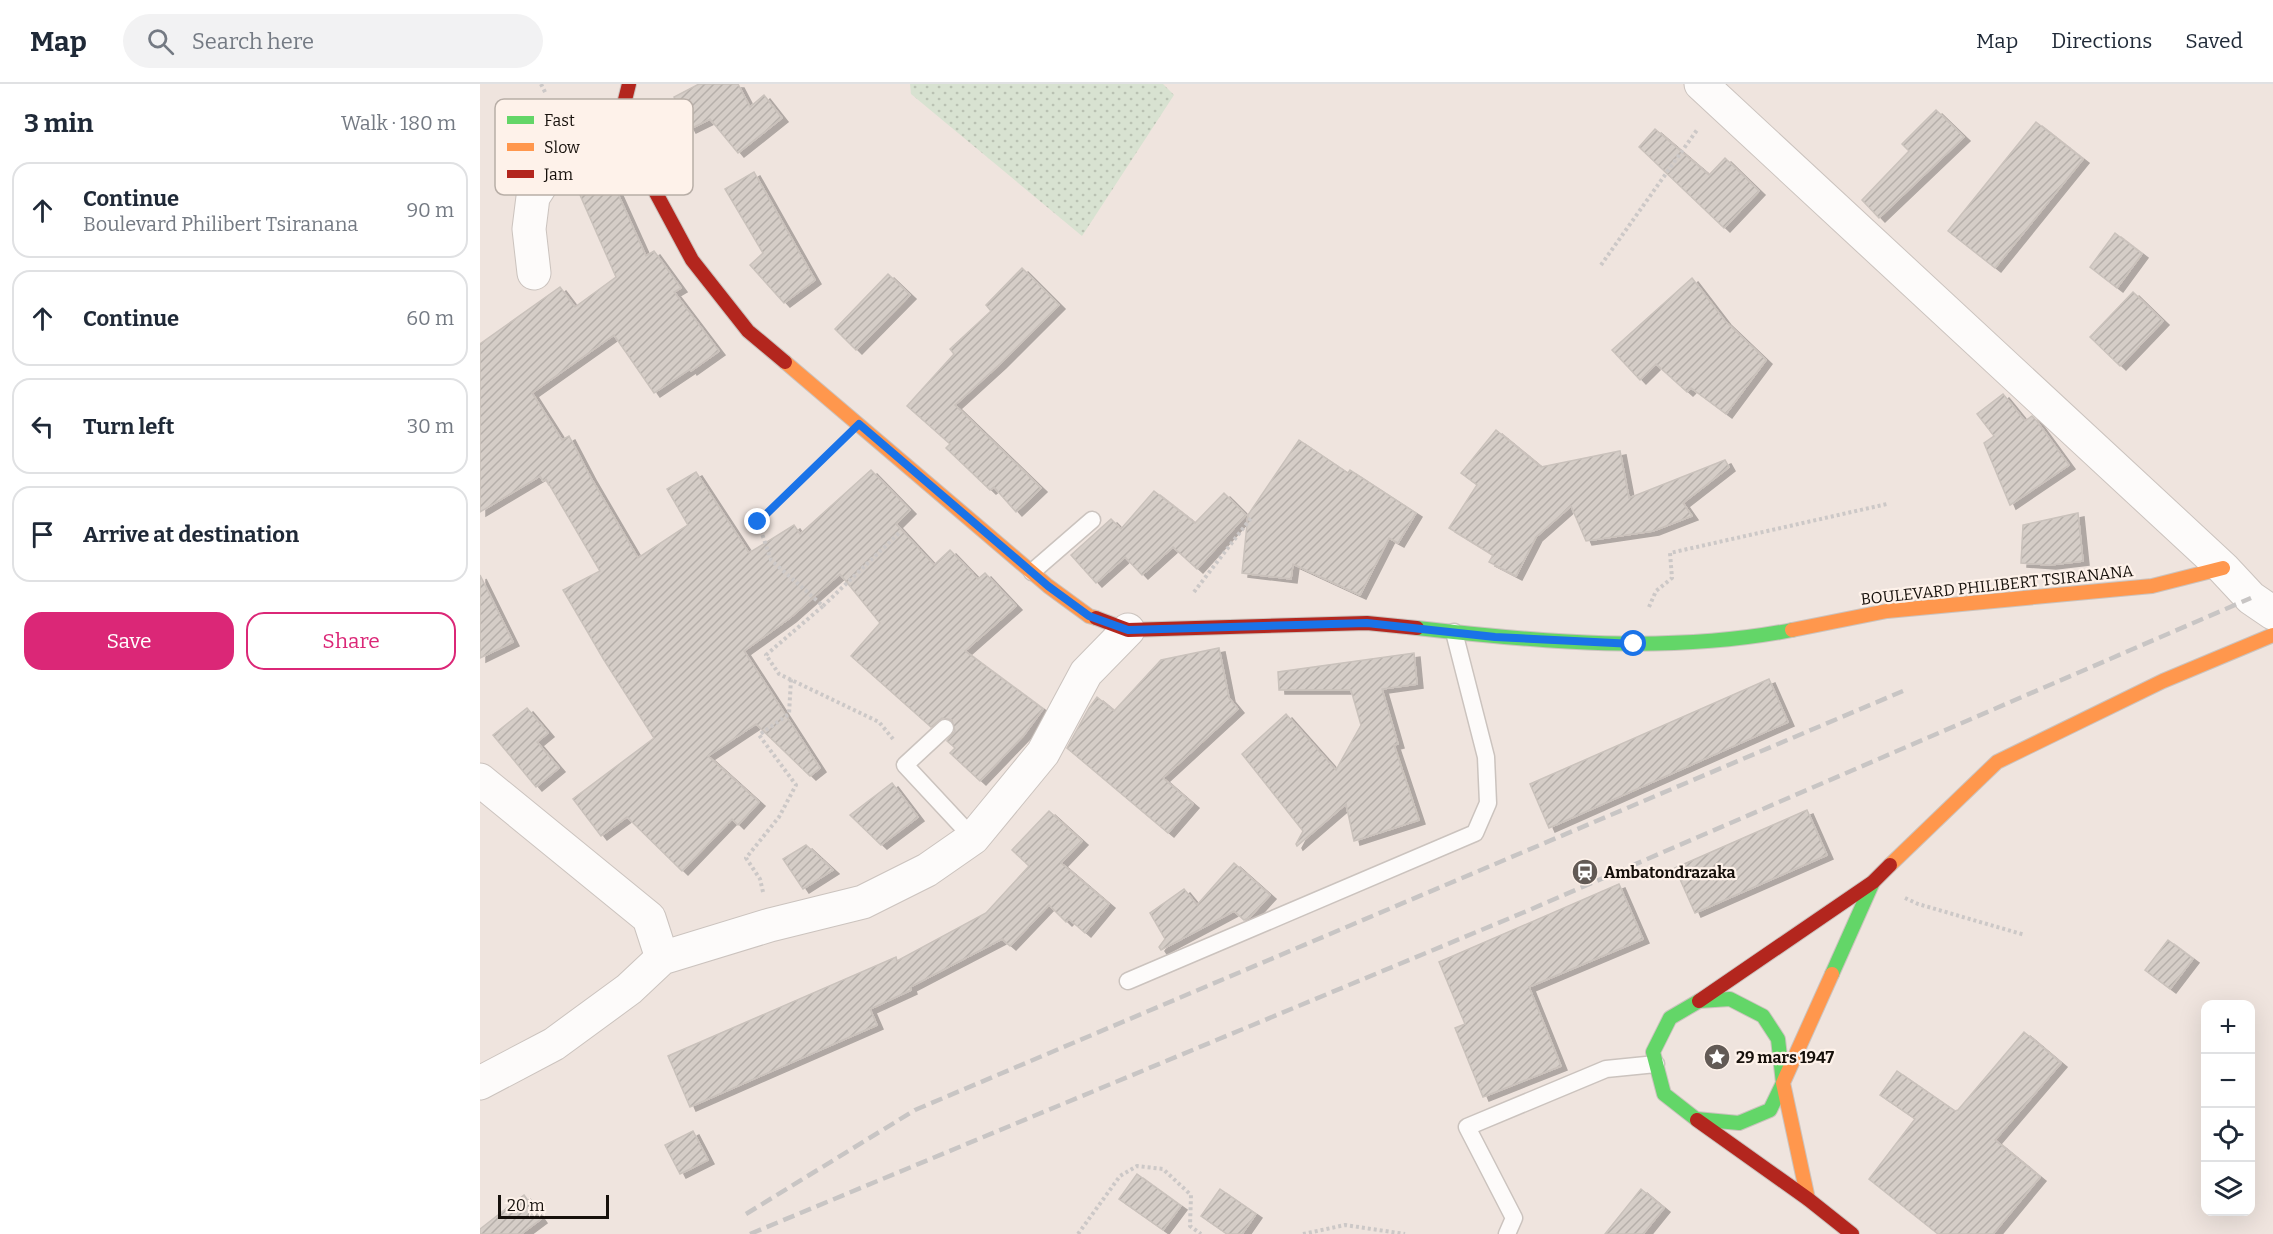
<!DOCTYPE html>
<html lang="en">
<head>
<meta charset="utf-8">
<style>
	:root { --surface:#fff; --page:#f2f2f3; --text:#1f2937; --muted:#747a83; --line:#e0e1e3; --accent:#db2777 }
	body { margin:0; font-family:Bitter,serif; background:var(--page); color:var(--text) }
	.controls { position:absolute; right:18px; bottom:18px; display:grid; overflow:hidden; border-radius:12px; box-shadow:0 6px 24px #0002 }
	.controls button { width:54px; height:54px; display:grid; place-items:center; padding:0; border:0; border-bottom:2px solid var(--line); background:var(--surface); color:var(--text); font:30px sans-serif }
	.scale { position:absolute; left:18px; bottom:15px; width:111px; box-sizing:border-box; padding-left:6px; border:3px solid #16100b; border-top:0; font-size:16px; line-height:21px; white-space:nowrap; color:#16100b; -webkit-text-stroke:4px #fef2ea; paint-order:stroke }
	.stop { position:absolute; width:18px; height:18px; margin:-14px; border:4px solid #1a73e8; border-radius:50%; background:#fff }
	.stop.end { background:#1a73e8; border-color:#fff; box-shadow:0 2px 6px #0008 }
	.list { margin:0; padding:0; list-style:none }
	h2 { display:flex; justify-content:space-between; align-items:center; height:78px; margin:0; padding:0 24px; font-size:26px }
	h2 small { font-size:20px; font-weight:400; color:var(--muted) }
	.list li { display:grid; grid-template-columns:39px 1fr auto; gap:18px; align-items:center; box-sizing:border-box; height:96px; margin:0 12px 12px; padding:0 12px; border:2px solid var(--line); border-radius:18px }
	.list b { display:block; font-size:22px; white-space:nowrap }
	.list p { margin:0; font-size:20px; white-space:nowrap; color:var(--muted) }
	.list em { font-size:20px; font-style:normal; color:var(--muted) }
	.actions { display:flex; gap:12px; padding:18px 24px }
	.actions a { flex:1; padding:14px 0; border:2px solid var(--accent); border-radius:18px; text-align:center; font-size:21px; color:var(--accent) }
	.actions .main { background:var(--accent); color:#fff }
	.icon { flex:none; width:33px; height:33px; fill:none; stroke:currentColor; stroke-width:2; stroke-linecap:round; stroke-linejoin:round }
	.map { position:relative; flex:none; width:1793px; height:1150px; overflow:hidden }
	header { display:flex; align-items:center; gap:36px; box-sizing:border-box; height:84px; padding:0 30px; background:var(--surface); border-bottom:2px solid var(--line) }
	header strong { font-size:28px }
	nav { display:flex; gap:33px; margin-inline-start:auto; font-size:21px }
	.search { width:420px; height:54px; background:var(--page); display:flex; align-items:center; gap:15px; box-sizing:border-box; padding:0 21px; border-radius:33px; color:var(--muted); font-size:22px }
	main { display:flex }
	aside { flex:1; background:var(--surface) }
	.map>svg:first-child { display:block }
	.grass { fill:url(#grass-dots) }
	.building { fill:url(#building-hatch); stroke:#cac2bc; stroke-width:1.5; filter:url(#shadow) }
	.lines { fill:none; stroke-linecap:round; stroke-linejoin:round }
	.lane-casing { stroke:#cbc3be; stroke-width:19 }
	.street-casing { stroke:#cbc3be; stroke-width:35 }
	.fast-casing { stroke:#cbc3be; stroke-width:16 }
	.slow-casing { stroke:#cbc3be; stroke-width:16 }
	.jam-casing { stroke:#cbc3be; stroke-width:16 }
	.path { stroke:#ccc8c7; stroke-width:4; stroke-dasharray:3 3; stroke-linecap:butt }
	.lane { stroke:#fdfbfa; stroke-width:16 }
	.street { stroke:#fdfbfa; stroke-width:33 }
	.fast { stroke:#63d668; stroke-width:14 }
	.slow { stroke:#ff974d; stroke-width:14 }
	.jam { stroke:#b3261e; stroke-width:14 }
	.rail { stroke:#c8c5c4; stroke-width:4.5; stroke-dasharray:12 6; stroke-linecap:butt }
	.route { stroke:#1a73e8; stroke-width:8 }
	.labels { text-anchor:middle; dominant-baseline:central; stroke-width:4.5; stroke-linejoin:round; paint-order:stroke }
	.street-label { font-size:16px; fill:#16100b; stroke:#fef2ea }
	.poi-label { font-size:16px; font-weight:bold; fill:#16100b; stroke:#fef2ea; text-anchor:start }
	.key { fill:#fef2ea; stroke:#b8aea7; stroke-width:1.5 }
	.key-label { font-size:16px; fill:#16100b }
</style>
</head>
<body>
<header>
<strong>Map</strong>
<div class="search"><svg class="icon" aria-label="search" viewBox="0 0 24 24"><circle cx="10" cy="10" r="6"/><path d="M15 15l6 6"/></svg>Search here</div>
<nav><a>Map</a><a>Directions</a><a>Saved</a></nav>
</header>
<main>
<aside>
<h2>3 min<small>Walk · 180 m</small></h2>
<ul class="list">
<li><svg class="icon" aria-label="ahead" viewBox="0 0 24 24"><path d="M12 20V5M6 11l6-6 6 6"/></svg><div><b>Continue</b><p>Boulevard Philibert Tsiranana</p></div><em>90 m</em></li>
<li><svg class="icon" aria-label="ahead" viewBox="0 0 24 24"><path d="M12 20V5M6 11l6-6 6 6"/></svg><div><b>Continue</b></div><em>60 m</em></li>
<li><svg class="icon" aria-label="left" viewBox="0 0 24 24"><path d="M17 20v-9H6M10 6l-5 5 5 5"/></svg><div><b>Turn left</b></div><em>30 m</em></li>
<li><svg class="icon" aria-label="arrive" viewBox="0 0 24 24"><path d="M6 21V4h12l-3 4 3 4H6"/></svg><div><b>Arrive at destination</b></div></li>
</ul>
<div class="actions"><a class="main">Save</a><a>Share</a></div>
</aside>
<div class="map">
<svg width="1793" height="1150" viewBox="0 0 1793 1150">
	<defs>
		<pattern id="grass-dots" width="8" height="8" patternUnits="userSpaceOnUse" patternTransform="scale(1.5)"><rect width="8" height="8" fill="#d8e2d1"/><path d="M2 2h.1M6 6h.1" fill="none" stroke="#b9c1b2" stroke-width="1.8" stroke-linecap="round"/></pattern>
		<pattern id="building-hatch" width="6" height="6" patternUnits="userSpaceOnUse" patternTransform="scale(1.5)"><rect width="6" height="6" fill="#d5cdc7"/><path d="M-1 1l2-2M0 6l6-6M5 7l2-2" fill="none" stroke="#b6afaa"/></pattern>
		<filter id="shadow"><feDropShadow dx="6" dy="4" stdDeviation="0" flood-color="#0004"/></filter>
	</defs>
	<rect width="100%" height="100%" fill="#efe4de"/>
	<path class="grass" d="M 430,0 L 683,0 L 694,11 L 602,152 L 431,10 Z"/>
	<g class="building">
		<path d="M 219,0 L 258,0 L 270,23 L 284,11 L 302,34 L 258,69 L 230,35 L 210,45 L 194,13 Z"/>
		<path d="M 1456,26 L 1484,53 L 1399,134 L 1382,116 L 1429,67 L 1422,60 Z"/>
		<path d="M 1556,38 L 1603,75 L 1515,184 L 1468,147 Z"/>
		<path d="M 1175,45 L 1229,91 L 1245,74 L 1279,107 L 1244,144 L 1159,63 Z"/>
		<path d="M 122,81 L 125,89 L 128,88 L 166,172 L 174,167 L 201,204 L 194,208 L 239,267 L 211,287 L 210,285 L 174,309 L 134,251 L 52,309 L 82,356 L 89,352 L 111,394 L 158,474 L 208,441 L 187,405 L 216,388 L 269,469 L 314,441 L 320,450 L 391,386 L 430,426 L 416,440 L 454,481 L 470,466 L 498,495 L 505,489 L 536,522 L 485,567 L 563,625 L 544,651 L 500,697 L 470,669 L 475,664 L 467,657 L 475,647 L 472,636 L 462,634 L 451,643 L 371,572 L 400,539 L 360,490 L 310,534 L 264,567 L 340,684 L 330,692 L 276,640 L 228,672 L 279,718 L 258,741 L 252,735 L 202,787 L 147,733 L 121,752 L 93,715 L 174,654 L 124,576 L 83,506 L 120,487 L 66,395 L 63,397 L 60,392 L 0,428 L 0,260 L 80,203 L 95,223 L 136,193 L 93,95 Z"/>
		<path d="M 274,88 L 335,196 L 304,219 L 270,181 L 283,169 L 245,105 Z"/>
		<path d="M 1635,149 L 1662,170 L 1637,204 L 1610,183 Z"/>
		<path d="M 542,184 L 579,221 L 520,280 L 475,321 L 561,404 L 536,428 L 514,403 L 510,406 L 466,364 L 470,360 L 427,322 L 474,270 L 470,265 L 511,227 L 506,221 Z"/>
		<path d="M 408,190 L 430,211 L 376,266 L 355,245 Z"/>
		<path d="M 1212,194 L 1245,237 L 1286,276 L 1246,330 L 1211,304 L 1207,308 L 1176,280 L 1160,296 L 1132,266 Z"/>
		<path d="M 1653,208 L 1683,237 L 1640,282 L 1610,253 Z"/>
		<path d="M 1523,310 L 1545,337 L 1552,332 L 1556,336 L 1589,381 L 1530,421 L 1504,359 L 1514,352 L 1497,330 Z"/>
		<path d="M 1016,346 L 1061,383 L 1140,367 L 1149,414 L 1245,376 L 1249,383 L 1203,419 L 1212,432 L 1173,447 L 1106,457 L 1091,422 L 1056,453 L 1036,492 L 1009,478 L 1013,471 L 969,444 L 997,401 L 981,389 Z"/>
		<path d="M 819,356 L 868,389 L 870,386 L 936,429 L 918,459 L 909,454 L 880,511 L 813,480 L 811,495 L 762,489 L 768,431 Z"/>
		<path d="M 674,407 L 715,439 L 744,409 L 766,431 L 717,485 L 693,463 L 662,491 L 645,473 L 616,499 L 591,471 L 631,435 L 641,445 Z"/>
		<path d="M 1598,429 L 1603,477 L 1570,481 L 1541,479 L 1543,441 Z"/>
		<path d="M 0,491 L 33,558 L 0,574 Z"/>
		<path d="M 739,564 L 749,614 L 758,625 L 683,694 L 713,720 L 688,749 L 587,664 L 609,624 L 617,613 L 634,627 L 681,576 Z"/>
		<path d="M 934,569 L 937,600 L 902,605 L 918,660 L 914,661 L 939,736 L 874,757 L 866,720 L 817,762 L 816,760 L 823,747 L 762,670 L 806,630 L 856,686 L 881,641 L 871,606 L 799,606 L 798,588 Z"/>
		<path d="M 1289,595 L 1308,638 L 1069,744 L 1050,700 Z"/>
		<path d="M 47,624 L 68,649 L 57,658 L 79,684 L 56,703 L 13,651 Z"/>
		<path d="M 412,699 L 438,733 L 401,761 L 370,731 Z"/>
		<path d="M 1327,726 L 1347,771 L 1215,829 L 1195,784 Z"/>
		<path d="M 569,727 L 602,757 L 581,779 L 629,820 L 605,849 L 589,835 L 586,838 L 569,821 L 530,862 L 522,855 L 430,903 L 431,906 L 390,925 L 397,941 L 210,1023 L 188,972 L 416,873 L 417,877 L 506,829 L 549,782 L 532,766 Z"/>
		<path d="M 326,761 L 353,786 L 323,805 L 303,775 Z"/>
		<path d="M 754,779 L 790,811 L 770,833 L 764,836 L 754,827 L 681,866 L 679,863 L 685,855 L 670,829 L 704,805 L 717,821 Z"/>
		<path d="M 1139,800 L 1163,855 L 1049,903 L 1081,982 L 1003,1013 L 975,944 L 985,940 L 959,878 Z"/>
		<path d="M 1688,856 L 1713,875 L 1690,905 L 1665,886 Z"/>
		<path d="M 1544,948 L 1581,979 L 1515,1056 L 1560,1093 L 1513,1150 L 1458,1150 L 1389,1095 L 1435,1035 L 1400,1011 L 1417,987 L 1475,1027 L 1478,1026 Z"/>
		<path d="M 213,1047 L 228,1076 L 200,1090 L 185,1061 Z"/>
		<path d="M 657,1090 L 701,1122 L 683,1146 L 639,1115 Z"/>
		<path d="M 740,1105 L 776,1130 L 762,1150 L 747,1150 L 721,1132 Z"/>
		<path d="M 1161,1105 L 1184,1124 L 1163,1150 L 1125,1150 Z"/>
		<path d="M 44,1111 L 61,1135 L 41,1150 L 0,1150 L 0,1145 Z"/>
	</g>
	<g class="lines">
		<defs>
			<g id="lane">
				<path d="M 552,488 L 612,436"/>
				<path d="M 465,644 L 425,681 L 493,754"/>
				<path d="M 648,897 L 995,749 L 1008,719 L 1006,673 L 974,548"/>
				<path d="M 1027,1150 L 1034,1134 L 987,1043 L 1126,985 L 1176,980"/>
			</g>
			<g id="street">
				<path d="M 1221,0 L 1743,484 L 1771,514 L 1793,529"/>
				<path d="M 54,189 L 49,145 L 53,113 L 71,85 L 150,47"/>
				<path d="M 0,696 L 169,834 L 182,874"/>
				<path d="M 0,999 L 74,960 L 149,905 L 182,874 L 290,841 L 383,818 L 447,786 L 493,754 L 563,669 L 606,589 L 648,546"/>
			</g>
			<g id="fast">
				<path d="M 937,544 C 1060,558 1189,570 1312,546"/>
				<path d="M 1352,890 L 1393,798"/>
				<path d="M 1250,915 L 1283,932 L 1298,955 L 1303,999 L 1290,1026 L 1259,1039 L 1216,1035 L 1184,1010 L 1173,968 L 1190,934 L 1219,917 Z"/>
			</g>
			<g id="slow">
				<path d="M 305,278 L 568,502 L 609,532 L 616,534"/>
				<path d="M 1312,546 L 1407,527 L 1672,502 L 1743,484"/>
				<path d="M 1410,781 L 1517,678 L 1683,597 L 1793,551"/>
				<path d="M 1328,1115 L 1303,999 L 1352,890"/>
			</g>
			<g id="jam">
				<path d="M 149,0 L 143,24 L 161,81 L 212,176 L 268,247 L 305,278"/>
				<path d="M 616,534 L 648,546 L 887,539 L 937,544"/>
				<path d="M 1219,917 L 1393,798 L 1410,781"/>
				<path d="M 1217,1036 L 1328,1115 L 1372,1150"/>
			</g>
		</defs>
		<use href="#lane" class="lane-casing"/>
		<use href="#street" class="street-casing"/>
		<use href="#fast" class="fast-casing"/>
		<use href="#slow" class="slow-casing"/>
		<use href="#jam" class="jam-casing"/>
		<g class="path">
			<path d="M 61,0 L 66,10"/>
			<path d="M 1121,181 L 1217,46"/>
			<path d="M 354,364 L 278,438 L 291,476 L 343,522 L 286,571 L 299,590 L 399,638 L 413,655"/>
			<path d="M 714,508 L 771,434"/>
			<path d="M 343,522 L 419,449"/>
			<path d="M 1169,523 L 1176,507 L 1192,494 L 1190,469 L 1407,420"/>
			<path d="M 283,808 L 280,795 L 266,774 L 299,733 L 316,701 L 279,651 L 309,630 L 311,595"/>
			<path d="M 1425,814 L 1438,820 L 1545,851"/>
			<path d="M 598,1150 L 640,1092 L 657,1082 L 683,1085 L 711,1111 L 710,1142 L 721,1150"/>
			<path d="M 823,1150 L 865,1141 L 925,1150"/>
		</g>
		<use href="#lane" class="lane"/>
		<use href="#street" class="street"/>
		<use href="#fast" class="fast"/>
		<use href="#slow" class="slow"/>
		<use href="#jam" class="jam"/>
		<g class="rail">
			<path d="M 266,1130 L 435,1026 L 1423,607"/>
			<path d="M 270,1150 L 1047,827 L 1771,514"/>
		</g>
	</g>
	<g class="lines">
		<path class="route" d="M 278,438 L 379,340 L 568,502 L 609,532 L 648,546 L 887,539 L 1015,553 L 1154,560"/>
	</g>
	<defs>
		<symbol id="station-disc" viewBox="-11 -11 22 22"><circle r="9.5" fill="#625a55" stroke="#fef2ea"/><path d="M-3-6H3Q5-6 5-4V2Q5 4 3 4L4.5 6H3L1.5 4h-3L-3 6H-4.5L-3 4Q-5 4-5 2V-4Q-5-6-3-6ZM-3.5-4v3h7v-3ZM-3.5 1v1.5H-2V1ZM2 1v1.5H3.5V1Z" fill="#fff"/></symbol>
		<symbol id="sight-disc" viewBox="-11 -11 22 22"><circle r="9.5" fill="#625a55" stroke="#fef2ea"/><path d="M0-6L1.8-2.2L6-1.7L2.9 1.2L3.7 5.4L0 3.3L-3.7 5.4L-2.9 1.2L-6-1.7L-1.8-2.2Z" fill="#fff"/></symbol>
	</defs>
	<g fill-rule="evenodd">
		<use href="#station-disc" x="1090" y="773" width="30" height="30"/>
		<use href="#sight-disc" x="1222" y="958" width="30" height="30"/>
	</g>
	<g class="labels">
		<g class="street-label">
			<text transform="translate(1517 501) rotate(-6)">BOULEVARD PHILIBERT TSIRANANA</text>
		</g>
		<g class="poi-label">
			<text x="1124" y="788">Ambatondrazaka</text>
			<text x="1256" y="973">29 mars 1947</text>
		</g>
	</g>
	<rect x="15" y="15" width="198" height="96" rx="9" class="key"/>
	<rect x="27" y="32" width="27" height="8" fill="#63d668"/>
	<rect x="27" y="59" width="27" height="8" fill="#ff974d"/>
	<rect x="27" y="86" width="27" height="8" fill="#b3261e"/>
	<g class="key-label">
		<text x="64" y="42">Fast</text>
		<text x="64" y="69">Slow</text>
		<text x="64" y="96">Jam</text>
	</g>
</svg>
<div class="controls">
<button>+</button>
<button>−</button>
<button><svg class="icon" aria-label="locate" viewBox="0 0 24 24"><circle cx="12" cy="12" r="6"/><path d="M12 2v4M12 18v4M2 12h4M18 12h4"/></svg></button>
<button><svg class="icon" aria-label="layers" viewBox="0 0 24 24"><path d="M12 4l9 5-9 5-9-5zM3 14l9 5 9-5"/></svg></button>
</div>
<div class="scale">20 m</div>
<div class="stop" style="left:1154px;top:560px"></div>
<div class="stop end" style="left:278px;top:438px"></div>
</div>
</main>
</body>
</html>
